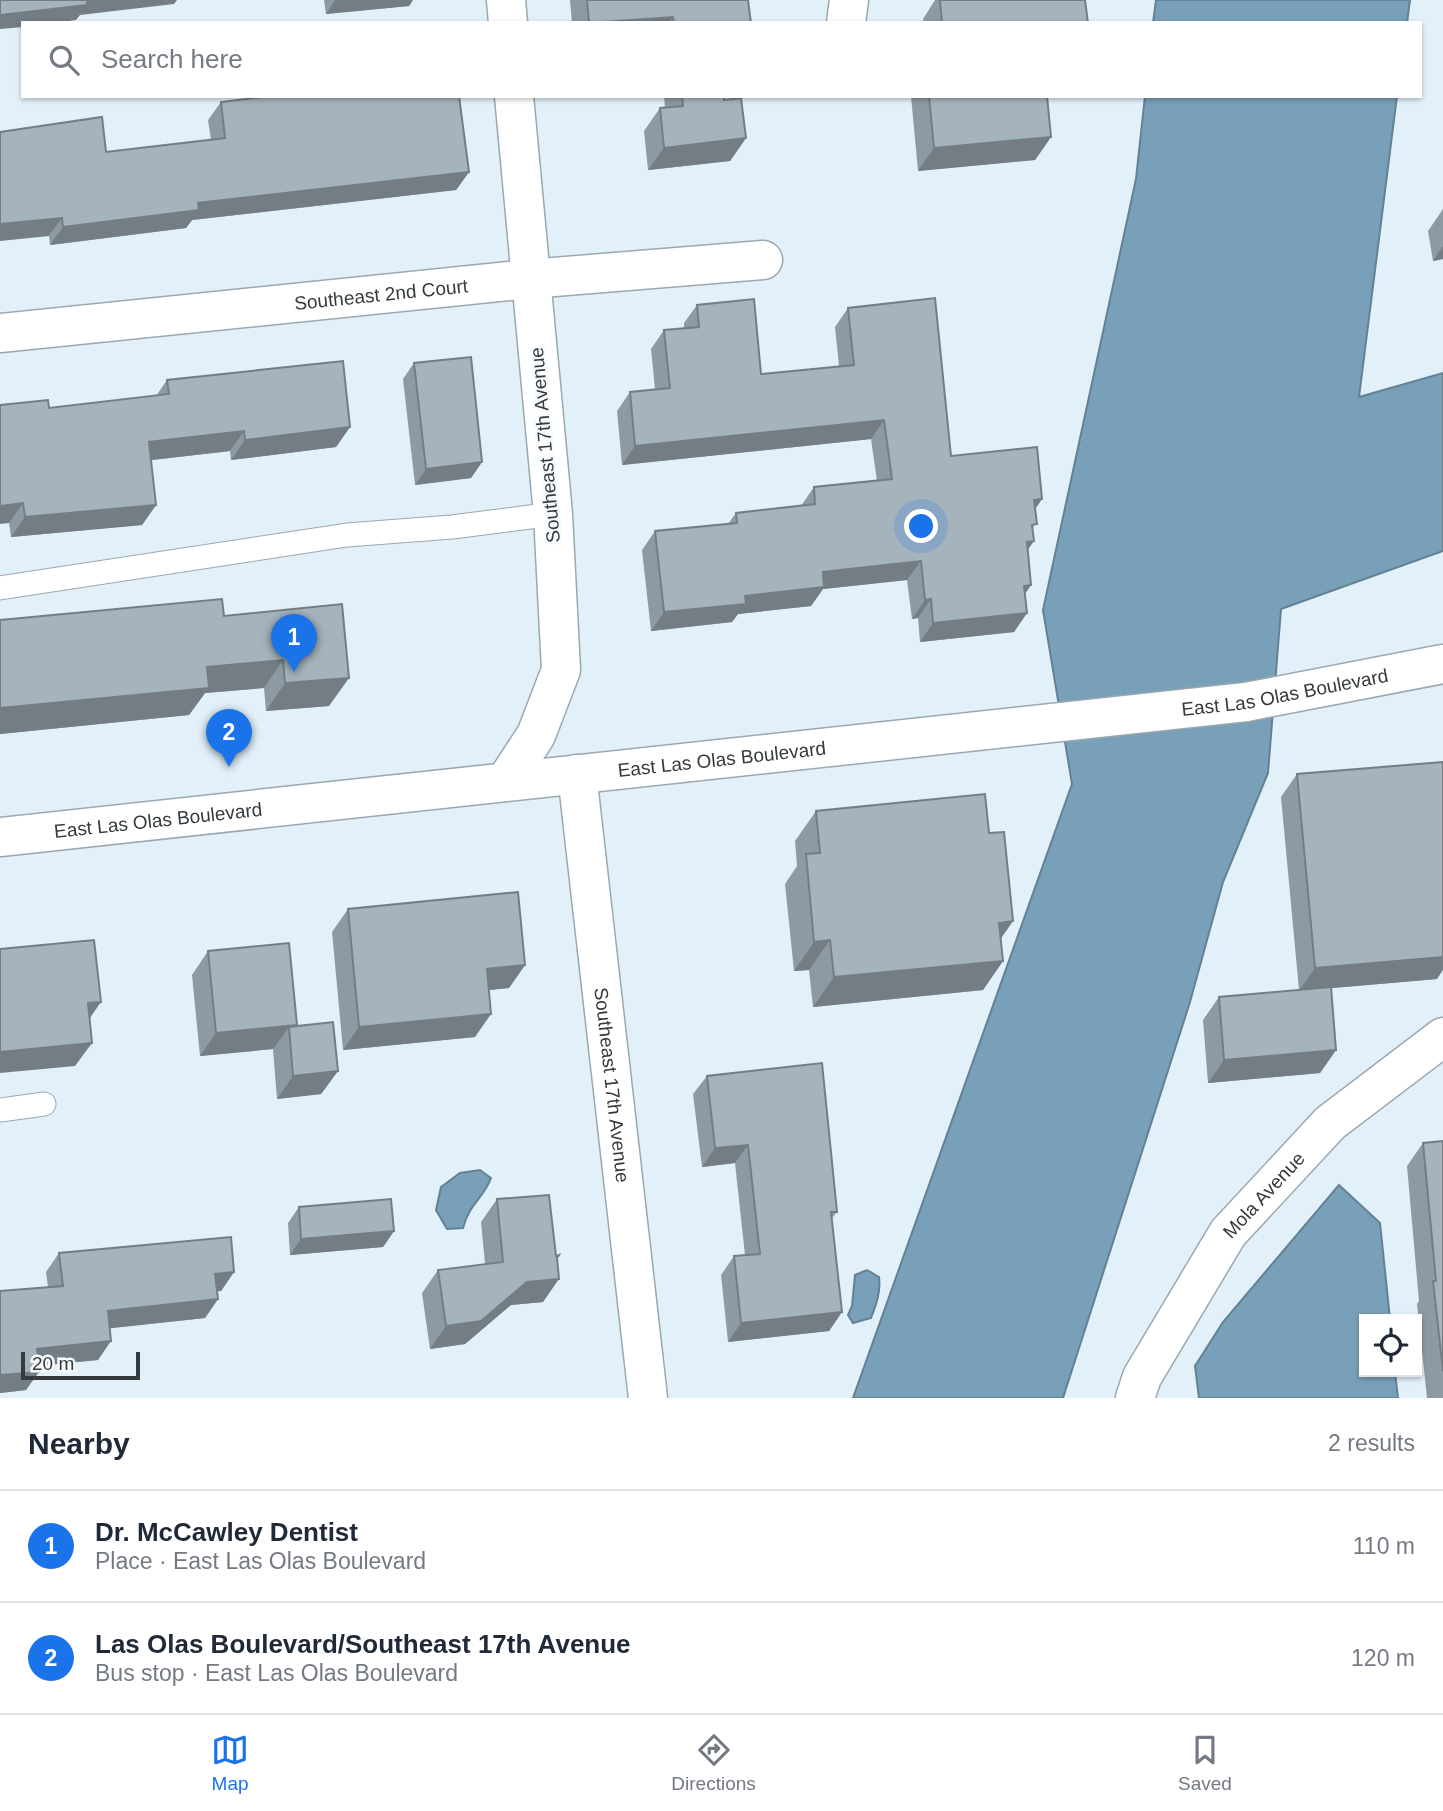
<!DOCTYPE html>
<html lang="en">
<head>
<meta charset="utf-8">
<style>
	:root { --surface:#fff; --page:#f2f2f3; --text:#1f2937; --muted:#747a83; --line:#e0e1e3; --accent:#1a73e8 }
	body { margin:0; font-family:Arial,sans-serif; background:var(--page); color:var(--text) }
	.controls { position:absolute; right:21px; bottom:21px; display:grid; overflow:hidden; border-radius:0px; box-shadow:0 2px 5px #0004 }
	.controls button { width:63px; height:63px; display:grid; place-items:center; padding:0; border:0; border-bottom:2px solid var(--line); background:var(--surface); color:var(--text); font:35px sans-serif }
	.scale { position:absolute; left:21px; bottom:18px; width:119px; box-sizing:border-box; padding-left:7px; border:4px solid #343a3e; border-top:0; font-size:19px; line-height:24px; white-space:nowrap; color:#343a3e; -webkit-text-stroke:5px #f8fbfd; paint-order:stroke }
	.you { position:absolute; left:922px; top:527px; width:24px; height:24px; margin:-18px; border:5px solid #fff; border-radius:50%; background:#1a73e8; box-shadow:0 0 0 10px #1a73e833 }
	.badge { display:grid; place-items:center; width:46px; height:46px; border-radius:50%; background:var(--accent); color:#fff; font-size:23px; font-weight:700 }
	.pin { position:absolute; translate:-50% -58px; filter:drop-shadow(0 2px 4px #0008) }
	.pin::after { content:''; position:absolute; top:37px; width:24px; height:21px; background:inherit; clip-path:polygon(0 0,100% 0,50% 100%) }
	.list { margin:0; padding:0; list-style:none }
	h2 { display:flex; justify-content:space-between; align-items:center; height:91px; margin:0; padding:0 28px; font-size:30px }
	h2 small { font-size:23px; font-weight:400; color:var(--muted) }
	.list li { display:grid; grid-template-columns:46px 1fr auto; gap:21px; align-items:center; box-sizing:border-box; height:112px; padding:0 28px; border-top:2px solid var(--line) }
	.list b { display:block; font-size:26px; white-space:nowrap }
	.list p { margin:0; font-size:23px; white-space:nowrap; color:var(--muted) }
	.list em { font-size:23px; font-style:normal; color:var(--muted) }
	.icon { flex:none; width:38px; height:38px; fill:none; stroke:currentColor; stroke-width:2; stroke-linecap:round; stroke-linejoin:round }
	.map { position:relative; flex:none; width:1443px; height:1398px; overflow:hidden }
	.search { position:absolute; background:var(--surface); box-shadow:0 2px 5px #0004; left:21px; right:21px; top:21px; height:77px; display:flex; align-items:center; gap:18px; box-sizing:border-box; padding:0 24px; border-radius:0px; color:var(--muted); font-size:26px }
	.sheet { height:315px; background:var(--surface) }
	nav { display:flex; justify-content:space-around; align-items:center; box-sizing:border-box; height:98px; border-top:2px solid var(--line); background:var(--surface); font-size:19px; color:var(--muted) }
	nav a { display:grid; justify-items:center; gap:4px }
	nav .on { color:var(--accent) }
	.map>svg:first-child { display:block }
	.water { fill:#79a0b9; stroke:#648194; stroke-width:2 }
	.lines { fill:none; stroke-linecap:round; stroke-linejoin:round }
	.lane-casing { stroke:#9aa8b1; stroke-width:25 }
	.street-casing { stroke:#9aa8b1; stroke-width:41 }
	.primary-casing { stroke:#9aa8b1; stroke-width:41 }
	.lane { stroke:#fff; stroke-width:23 }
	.street { stroke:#fff; stroke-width:38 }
	.primary { stroke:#fff; stroke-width:38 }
	.wall { fill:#8e9aa3 }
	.shaded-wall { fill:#747d84 }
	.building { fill:#a5b3bd; stroke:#747d84; stroke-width:2 }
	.labels { text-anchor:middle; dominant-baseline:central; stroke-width:6; stroke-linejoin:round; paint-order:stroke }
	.street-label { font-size:19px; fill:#343a3e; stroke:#f8fbfd }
</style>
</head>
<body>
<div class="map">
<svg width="1443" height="1398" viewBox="0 0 1443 1398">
	<rect width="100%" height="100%" fill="#e1f0f9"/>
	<g class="water">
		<path d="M 1156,0 L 1410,0 L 1407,23 L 1153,23 Z"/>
		<path d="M 1145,96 L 1397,96 L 1359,397 L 1443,373 L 1443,551 L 1281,609 L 1268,773 L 1223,882 L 1190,1002 L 1063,1398 L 853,1398 L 1072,784 L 1043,610 L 1136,179 Z"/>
		<path d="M 480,1170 L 491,1178 C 484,1198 469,1204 463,1228 L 447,1229 L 436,1210 L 441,1187 L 460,1173 Z"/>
		<path d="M 1339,1185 L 1380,1223 L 1390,1319 L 1364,1319 L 1364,1372 L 1395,1372 L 1398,1398 L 1199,1398 L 1195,1366 L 1223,1322 Z"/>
		<path d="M 867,1270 L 879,1277 C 881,1292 876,1305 871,1318 L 853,1323 L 848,1315 L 852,1306 L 855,1275 Z"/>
	</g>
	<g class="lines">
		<defs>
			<g id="lane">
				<path d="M 0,588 L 347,535 L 452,527 L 553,514"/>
				<path d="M 0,1110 L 44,1104"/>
			</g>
			<g id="street">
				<path d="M 506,0 L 508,23"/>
				<path d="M 846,23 L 849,0"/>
				<path id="s1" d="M 0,333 L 529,279 L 763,260"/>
				<path id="s2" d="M 577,774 L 648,1398"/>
				<path d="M 506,781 L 536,735 L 561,670 L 553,514 L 514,96"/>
				<path id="s3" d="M 1135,1398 L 1142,1377 L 1228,1233 L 1330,1123 L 1443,1037"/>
			</g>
			<g id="primary">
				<path id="s4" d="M 0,837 L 1246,702 L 1443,664"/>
			</g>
		</defs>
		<use href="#lane" class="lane-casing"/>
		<use href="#street" class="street-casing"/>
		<use href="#primary" class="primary-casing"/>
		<use href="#lane" class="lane"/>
		<use href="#street" class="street"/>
		<use href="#primary" class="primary"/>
	</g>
	<g class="wall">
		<path d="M 324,0 L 413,0 L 409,6 L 326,14 Z"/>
		<path d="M 570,0 L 748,0 L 751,23 L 572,23 Z"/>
		<path d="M 935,0 L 1085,0 L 1088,23 L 924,23 L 923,19 Z"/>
		<path d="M 664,96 L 724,96 L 724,100 L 746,138 L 730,161 L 648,170 L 644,131 L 660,108 L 665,108 Z"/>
		<path d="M 911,96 L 1047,96 L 1051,137 L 1035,160 L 918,171 Z"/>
		<path d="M 221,102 L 469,172 L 456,190 L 192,220 L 186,228 L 50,245 L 49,236 L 106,152 L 211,140 L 208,120 Z"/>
		<path d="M 1443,209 L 1443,259 L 1433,261 L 1428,231 Z"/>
		<path d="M 697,305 L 761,374 L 839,366 L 835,327 L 848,308 L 951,456 L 1042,499 L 1035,509 L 1033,530 L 1034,541 L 1028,549 L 1031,585 L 1025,594 L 1027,613 L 1014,632 L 920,642 L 918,618 L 912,619 L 907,580 L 823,589 L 811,606 L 738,614 L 732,622 L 651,631 L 642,550 L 655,531 L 728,524 L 736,513 L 801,506 L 814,487 L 877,481 L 871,439 L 622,465 L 617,411 L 630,392 L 655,389 L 651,349 L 664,330 L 684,328 L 684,323 Z"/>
		<path d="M 414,363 L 482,462 L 471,478 L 415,485 L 403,379 Z"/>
		<path d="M 167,380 L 350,427 L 336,447 L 231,460 L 230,451 L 151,460 L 156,505 L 142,525 L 11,537 L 9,523 L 49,408 L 156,396 Z"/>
		<path d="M 342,604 L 329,706 L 266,711 L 264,688 L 205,693 L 189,715 L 0,734 L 0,620 L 224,616 Z"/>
		<path d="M 1297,774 L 1437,979 L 1331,988 L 1336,1050 L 1320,1073 L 1208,1083 L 1203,1020 L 1219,997 L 1299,990 L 1281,797 Z"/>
		<path d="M 816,811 L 989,833 L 1013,921 L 1001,938 L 1003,961 L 983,990 L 813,1007 L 809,970 L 794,971 L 785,884 L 797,866 L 795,841 Z"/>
		<path d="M 348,909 L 525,965 L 509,988 L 489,990 L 475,1037 L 343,1050 L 332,932 Z"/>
		<path d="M 208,951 L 297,1025 L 338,1071 L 321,1094 L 277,1099 L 273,1049 L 200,1056 L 192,975 Z"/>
		<path d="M 707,1076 L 837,1212 L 832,1218 L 842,1312 L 829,1331 L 728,1342 L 721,1275 L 734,1256 L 745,1255 L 735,1163 L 702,1167 L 693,1094 Z"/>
		<path d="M 1443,1141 L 1443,1398 L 1427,1398 L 1417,1304 L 1419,1301 L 1407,1166 L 1423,1143 Z"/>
		<path d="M 497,1199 L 556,1256 L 559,1255 L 557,1259 L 543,1302 L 511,1305 L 465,1344 L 430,1349 L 422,1293 L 438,1270 L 485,1264 L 481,1222 Z"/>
		<path d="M 299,1207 L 394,1231 L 383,1247 L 290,1255 L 288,1223 Z"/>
		<path d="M 59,1253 L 234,1272 L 221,1291 L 217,1291 L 218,1299 L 205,1318 L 109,1328 L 98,1360 L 38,1366 L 26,1390 L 0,1393 L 0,1291 L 48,1287 L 46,1272 Z"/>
	</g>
	<g class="shaded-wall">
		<path d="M 86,0 L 177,0 L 174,4 L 80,15 L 76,20 L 56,23 L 23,23 L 23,27 L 0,29 L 0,15 Z"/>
		<path d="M 335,0 L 413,0 L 409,6 L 326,14 Z"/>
		<path d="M 673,17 L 669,23 L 593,23 Z"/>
		<path d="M 1051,137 L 1035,160 L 918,171 L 934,148 Z"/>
		<path d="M 746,138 L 730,161 L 648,170 L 664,148 Z"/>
		<path d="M 469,172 L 456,190 L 192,220 L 186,228 L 50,245 L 63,227 L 198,203 Z"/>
		<path d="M 62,218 L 49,236 L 0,241 L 0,224 Z"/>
		<path d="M 1443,246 L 1443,259 L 1433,261 Z"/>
		<path d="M 884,420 L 871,439 L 622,465 L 635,446 Z"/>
		<path d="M 350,427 L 336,447 L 231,460 L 245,440 Z"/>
		<path d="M 244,431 L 230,451 L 135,462 L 149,442 Z"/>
		<path d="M 482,462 L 471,478 L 415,485 L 426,469 Z"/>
		<path d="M 1042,499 L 1029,518 L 1034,500 Z"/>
		<path d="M 23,503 L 9,523 L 0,524 L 0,506 Z"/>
		<path d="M 156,505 L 142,525 L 11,537 L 25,517 Z"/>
		<path d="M 1034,541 L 1020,560 L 1027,542 Z"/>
		<path d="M 921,561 L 907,580 L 823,589 L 811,606 L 738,614 L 732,622 L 651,631 L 664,612 L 745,596 L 823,572 Z"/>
		<path d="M 1031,585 L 1018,604 L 1024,586 Z"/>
		<path d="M 931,599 L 918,618 L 912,619 L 925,600 Z"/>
		<path d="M 1027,613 L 1014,632 L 920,642 L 933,623 Z"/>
		<path d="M 283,660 L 264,688 L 205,693 L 189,715 L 0,734 L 0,708 L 207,667 Z"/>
		<path d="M 349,678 L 329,706 L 266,711 L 285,683 Z"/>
		<path d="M 1013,921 L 992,951 L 999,923 Z"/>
		<path d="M 830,940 L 809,970 L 794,971 L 814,942 Z"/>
		<path d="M 1443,957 L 1443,970 L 1437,979 L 1299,991 L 1315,968 Z"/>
		<path d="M 1003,961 L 983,990 L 813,1007 L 834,977 Z"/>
		<path d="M 525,965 L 509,988 L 471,992 L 487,969 Z"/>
		<path d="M 101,1002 L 85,1025 L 88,1003 Z"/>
		<path d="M 491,1014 L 475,1037 L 343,1050 L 359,1027 Z"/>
		<path d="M 297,1025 L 289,1027 L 273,1049 L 200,1056 L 216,1033 Z"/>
		<path d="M 92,1043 L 75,1066 L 0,1073 L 0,1052 Z"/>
		<path d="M 1336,1050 L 1320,1073 L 1208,1083 L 1224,1060 Z"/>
		<path d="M 338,1071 L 321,1094 L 277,1099 L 293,1076 Z"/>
		<path d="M 748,1145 L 735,1163 L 702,1167 L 715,1148 Z"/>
		<path d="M 394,1231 L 383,1247 L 290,1255 L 301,1239 Z"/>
		<path d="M 234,1272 L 221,1291 L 202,1293 L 215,1274 Z"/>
		<path d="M 559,1279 L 543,1302 L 511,1305 L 465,1344 L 430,1349 L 446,1326 L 527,1282 Z"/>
		<path d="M 218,1299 L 205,1318 L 95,1330 L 108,1311 Z"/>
		<path d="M 842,1312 L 829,1331 L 728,1342 L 741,1323 Z"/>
		<path d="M 111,1341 L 98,1360 L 24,1367 L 37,1349 Z"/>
		<path d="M 39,1372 L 26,1390 L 0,1393 L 0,1375 Z"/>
	</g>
	<g class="building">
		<path d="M 0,0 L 87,0 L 87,5 L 0,15 Z"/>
		<path d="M 587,0 L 748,0 L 751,23 L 674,23 L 673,17 L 589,23 Z"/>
		<path d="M 940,0 L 1085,0 L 1088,23 L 942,23 Z"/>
		<path d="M 271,96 L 459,96 L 469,172 L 198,203 L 199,210 L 63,227 L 62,218 L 0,224 L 0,132 L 102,117 L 106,152 L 225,138 L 221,102 Z"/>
		<path d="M 682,96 L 724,96 L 724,100 L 741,98 L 746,138 L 664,148 L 660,108 L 683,106 Z"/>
		<path d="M 929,96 L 1047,96 L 1051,137 L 934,148 Z"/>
		<path d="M 935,298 L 951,456 L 1037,447 L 1042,499 L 1034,500 L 1037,524 L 1032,525 L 1034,541 L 1027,542 L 1031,585 L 1024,586 L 1027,613 L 933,623 L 931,599 L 925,600 L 921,561 L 823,572 L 824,587 L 745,596 L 746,604 L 664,612 L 655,531 L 737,523 L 736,513 L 815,504 L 814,487 L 892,479 L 884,420 L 635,446 L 630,392 L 670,388 L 664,330 L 699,327 L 697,305 L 754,299 L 761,374 L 854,365 L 848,308 Z"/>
		<path d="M 471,357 L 482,462 L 426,469 L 414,363 Z"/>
		<path d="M 343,361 L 350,427 L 245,440 L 244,431 L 149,442 L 156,505 L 25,517 L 23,503 L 0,506 L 0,405 L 48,400 L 49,408 L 169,394 L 167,380 Z"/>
		<path d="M 222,599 L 224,616 L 342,604 L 349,678 L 285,683 L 283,660 L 207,667 L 209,688 L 0,708 L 0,620 Z"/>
		<path d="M 1443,762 L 1443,957 L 1315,968 L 1297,774 Z"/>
		<path d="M 985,794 L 989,833 L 1004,832 L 1013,921 L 999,923 L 1003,961 L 834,977 L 830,940 L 814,942 L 806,854 L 820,853 L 816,811 Z"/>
		<path d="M 518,892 L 525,965 L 487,969 L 491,1014 L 359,1027 L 348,909 Z"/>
		<path d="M 94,940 L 101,1002 L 88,1003 L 92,1043 L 0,1052 L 0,949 Z"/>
		<path d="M 289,943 L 297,1025 L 216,1033 L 208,951 Z"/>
		<path d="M 1331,987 L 1336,1050 L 1224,1060 L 1219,997 Z"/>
		<path d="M 333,1022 L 338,1071 L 293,1076 L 289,1027 Z"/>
		<path d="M 822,1063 L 837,1212 L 831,1212 L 842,1312 L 741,1323 L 734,1256 L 760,1254 L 748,1145 L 715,1148 L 707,1076 Z"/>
		<path d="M 1443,1141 L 1443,1371 L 1433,1281 L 1436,1281 L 1423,1143 Z"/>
		<path d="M 549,1195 L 556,1256 L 559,1255 L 557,1258 L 559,1279 L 527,1282 L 481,1321 L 446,1326 L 438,1270 L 503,1262 L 497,1199 Z"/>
		<path d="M 391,1199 L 394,1231 L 301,1239 L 299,1207 Z"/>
		<path d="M 231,1237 L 234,1272 L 215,1274 L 218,1299 L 108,1311 L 111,1341 L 37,1349 L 39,1372 L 0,1375 L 0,1291 L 63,1286 L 59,1253 Z"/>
	</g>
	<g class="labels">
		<g class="street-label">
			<text stroke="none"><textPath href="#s1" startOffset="383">Southeast 2nd Court</textPath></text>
			<text transform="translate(545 445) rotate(-95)">Southeast 17th Avenue</text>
			<text stroke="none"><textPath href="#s4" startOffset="1293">East Las Olas Boulevard</textPath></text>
			<text stroke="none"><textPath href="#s4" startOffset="726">East Las Olas Boulevard</textPath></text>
			<text stroke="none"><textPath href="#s4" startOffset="159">East Las Olas Boulevard</textPath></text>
			<text stroke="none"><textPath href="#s2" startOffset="313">Southeast 17th Avenue</textPath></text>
			<text stroke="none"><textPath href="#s3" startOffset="242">Mola Avenue</textPath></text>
		</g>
	</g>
</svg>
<div class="controls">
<button><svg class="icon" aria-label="locate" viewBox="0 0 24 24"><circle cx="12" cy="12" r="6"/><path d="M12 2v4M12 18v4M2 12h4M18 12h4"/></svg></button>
</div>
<div class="scale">20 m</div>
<div class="you"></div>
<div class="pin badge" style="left:294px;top:672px">1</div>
<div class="pin badge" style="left:229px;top:767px">2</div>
<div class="search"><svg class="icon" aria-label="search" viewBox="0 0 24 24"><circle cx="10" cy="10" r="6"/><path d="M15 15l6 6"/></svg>Search here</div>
</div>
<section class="sheet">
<h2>Nearby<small>2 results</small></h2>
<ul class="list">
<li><span class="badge">1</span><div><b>Dr. McCawley Dentist</b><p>Place · East Las Olas Boulevard</p></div><em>110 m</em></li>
<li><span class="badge">2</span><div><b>Las Olas Boulevard/Southeast 17th Avenue</b><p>Bus stop · East Las Olas Boulevard</p></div><em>120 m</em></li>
</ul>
</section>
<nav>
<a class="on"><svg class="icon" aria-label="map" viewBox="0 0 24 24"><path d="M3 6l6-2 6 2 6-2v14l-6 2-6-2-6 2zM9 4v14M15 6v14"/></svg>Map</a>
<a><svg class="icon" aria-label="directions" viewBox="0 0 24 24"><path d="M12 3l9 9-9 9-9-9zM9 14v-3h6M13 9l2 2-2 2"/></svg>Directions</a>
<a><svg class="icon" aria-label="saved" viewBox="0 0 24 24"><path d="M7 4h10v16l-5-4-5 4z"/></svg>Saved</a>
</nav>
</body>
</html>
